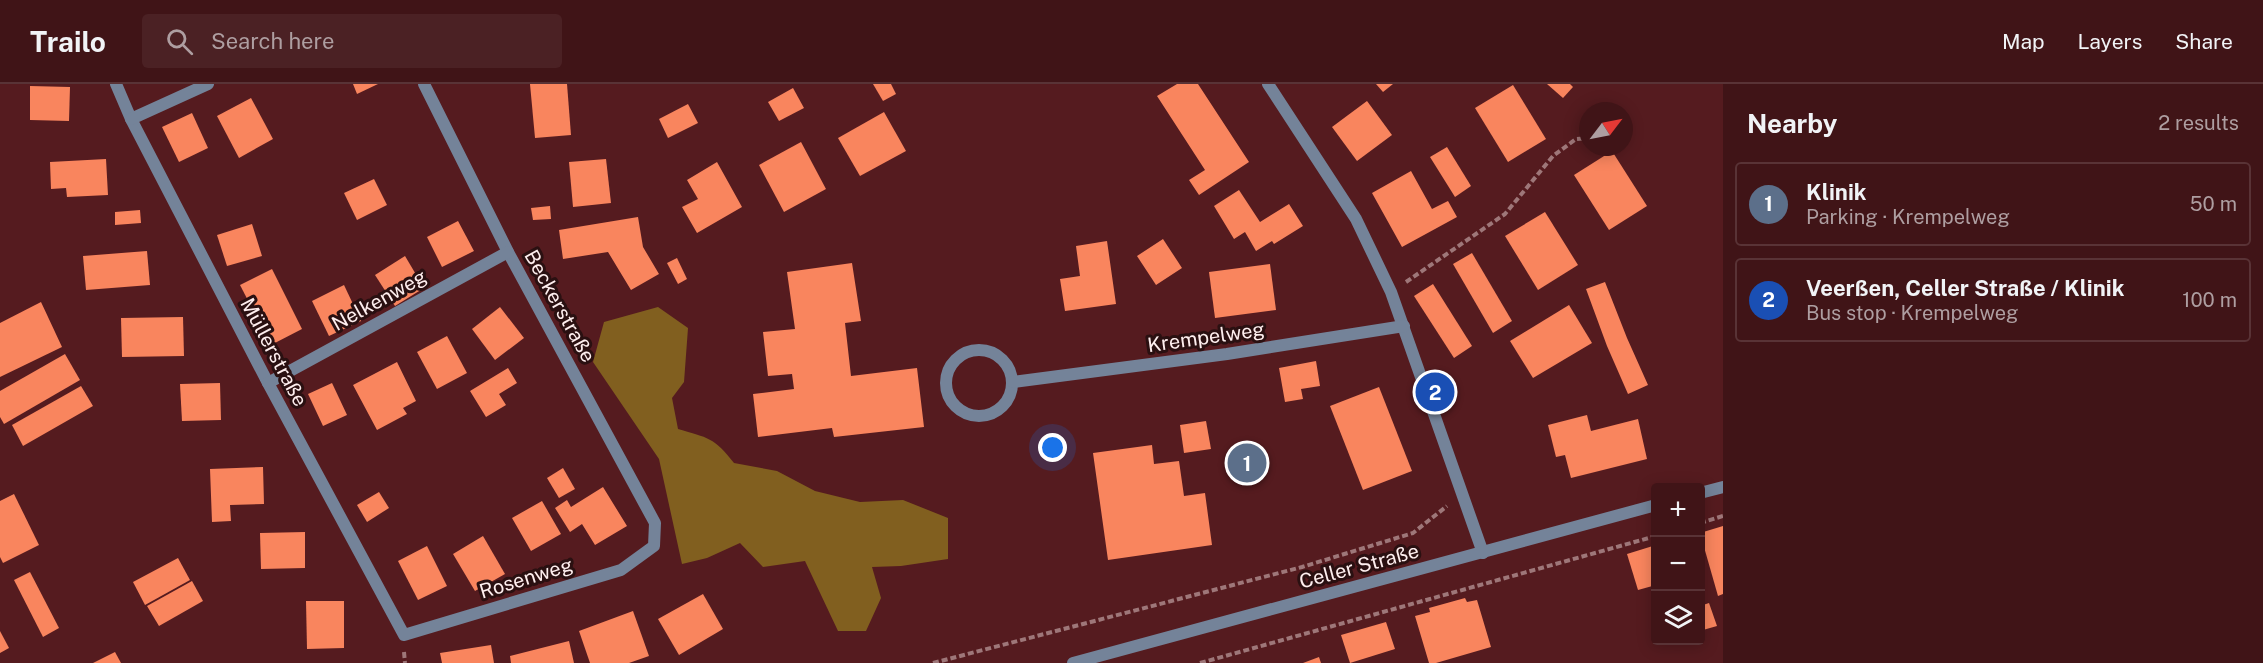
<!DOCTYPE html>
<html lang="en">
<head>
<meta charset="utf-8">
<style>
	:root { --surface:#401417; --page:#4b2124; --text:#f1f3f6; --muted:#ae9ea1; --line:#593336; --accent:#51ccd2 }
	body { margin:0; font-family:"Public Sans",sans-serif; background:var(--page); color:var(--text) }
	.controls { position:absolute; right:18px; bottom:18px; display:grid; overflow:hidden; border-radius:6px; box-shadow:0 3px 15px #0003 }
	.controls button { width:54px; height:54px; display:grid; place-items:center; padding:0; border:0; border-bottom:2px solid var(--line); background:var(--surface); color:var(--text); font:30px sans-serif }
	.compass { position:absolute; left:1579px; top:18px; width:54px; height:54px; border-radius:50%; background:var(--surface); box-shadow:0 3px 15px #0003; rotate:58deg }
	.you { position:absolute; left:1053px; top:364px; width:21px; height:21px; margin:-15px; border:4px solid #fff; border-radius:50%; background:#1a73e8; box-shadow:0 0 0 9px #1a73e833 }
	.badge { display:grid; place-items:center; width:39px; height:39px; border-radius:50%; background:var(--accent); color:#fff; font-size:20px; font-weight:700 }
	.pin { position:absolute; translate:-50% -50%; border:3px solid #fff; box-shadow:0 2px 6px #0006 }
	.list { margin:0; padding:0; list-style:none }
	h2 { display:flex; justify-content:space-between; align-items:center; height:78px; margin:0; padding:0 24px; font-size:26px }
	h2 small { font-size:20px; font-weight:400; color:var(--muted) }
	.list li { display:grid; grid-template-columns:39px 1fr auto; gap:18px; align-items:center; box-sizing:border-box; height:84px; margin:0 12px 12px; padding:0 12px; border:2px solid var(--line); border-radius:6px }
	.list b { display:block; font-size:22px; white-space:nowrap }
	.list p { margin:0; font-size:20px; white-space:nowrap; color:var(--muted) }
	.list em { font-size:20px; font-style:normal; color:var(--muted) }
	.icon { flex:none; width:33px; height:33px; fill:none; stroke:currentColor; stroke-width:2; stroke-linecap:round; stroke-linejoin:round }
	.map { position:relative; flex:none; width:1723px; height:579px; overflow:hidden }
	header { display:flex; align-items:center; gap:36px; box-sizing:border-box; height:84px; padding:0 30px; background:var(--surface); border-bottom:2px solid var(--line) }
	header strong { font-size:28px }
	nav { display:flex; gap:33px; margin-inline-start:auto; font-size:21px }
	.search { width:420px; height:54px; background:var(--page); display:flex; align-items:center; gap:15px; box-sizing:border-box; padding:0 21px; border-radius:6px; color:var(--muted); font-size:22px }
	main { display:flex }
	aside { flex:1; background:var(--surface) }
	.map>svg:first-child { display:block }
	.forest { fill:#815f1f }
	.building { fill:#f9855e }
	.lines { fill:none; stroke-linecap:round; stroke-linejoin:round }
	.path { stroke:#9e7779; stroke-width:4; stroke-dasharray:6 3; stroke-linecap:butt }
	.minor { stroke:#748399; stroke-width:12 }
	.tertiary { stroke:#748399; stroke-width:12 }
	.labels { text-anchor:middle; dominant-baseline:central; stroke-width:6; stroke-linejoin:round; paint-order:stroke }
	.street-label { font-size:20px; fill:#feeeee; stroke:#2a1011 }
</style>
</head>
<body>
<header>
<strong>Trailo</strong>
<div class="search"><svg class="icon" aria-label="search" viewBox="0 0 24 24"><circle cx="10" cy="10" r="6"/><path d="M15 15l6 6"/></svg>Search here</div>
<nav><a>Map</a><a>Layers</a><a>Share</a></nav>
</header>
<main>
<div class="map">
<svg width="1723" height="579" viewBox="0 0 1723 579">
	<rect width="100%" height="100%" fill="#551b1f"/>
	<path class="forest" d="M 658,223 L 688,244 L 684,298 L 672,314 L 678,345 C 708,354 714,353 734,379 L 777,387 L 815,407 L 860,418 L 903,416 L 948,434 L 948,475 L 901,482 L 872,483 L 881,514 L 866,547 L 838,547 L 805,477 L 763,483 L 740,459 L 707,474 L 682,480 L 659,375 L 593,278 L 604,238 Z"/>
	<g class="building">
		<path d="M 353,0 L 378,0 L 357,10 Z"/>
		<path d="M 530,0 L 567,0 L 571,51 L 535,54 Z"/>
		<path d="M 873,0 L 891,0 L 896,10 L 883,17 Z"/>
		<path d="M 1177,0 L 1198,0 L 1249,78 L 1199,111 L 1189,96 L 1205,86 L 1157,12 Z"/>
		<path d="M 1376,0 L 1393,0 L 1383,8 Z"/>
		<path d="M 1547,0 L 1570,0 L 1573,3 L 1563,14 Z"/>
		<path d="M 1513,1 L 1546,55 L 1508,78 L 1475,24 Z"/>
		<path d="M 30,2 L 70,3 L 69,37 L 30,36 Z"/>
		<path d="M 793,4 L 804,24 L 779,37 L 768,18 Z"/>
		<path d="M 251,14 L 273,55 L 239,74 L 217,32 Z"/>
		<path d="M 1367,17 L 1392,51 L 1357,77 L 1332,43 Z"/>
		<path d="M 688,20 L 698,39 L 668,54 L 659,35 Z"/>
		<path d="M 884,28 L 906,67 L 860,92 L 838,54 Z"/>
		<path d="M 192,29 L 208,64 L 179,78 L 162,43 Z"/>
		<path d="M 801,58 L 826,105 L 784,128 L 759,81 Z"/>
		<path d="M 1447,63 L 1471,102 L 1455,113 L 1430,73 Z"/>
		<path d="M 1612,67 L 1647,122 L 1609,146 L 1574,91 Z"/>
		<path d="M 106,75 L 108,111 L 67,113 L 66,104 L 51,105 L 50,78 Z"/>
		<path d="M 606,75 L 611,119 L 573,123 L 569,78 Z"/>
		<path d="M 717,78 L 742,123 L 697,149 L 682,123 L 698,115 L 687,96 Z"/>
		<path d="M 1411,87 L 1432,125 L 1448,117 L 1457,133 L 1402,163 L 1372,109 Z"/>
		<path d="M 374,95 L 387,121 L 357,136 L 344,109 Z"/>
		<path d="M 1239,106 L 1260,138 L 1289,120 L 1303,142 L 1274,160 L 1272,157 L 1256,167 L 1245,148 L 1234,155 L 1214,122 Z"/>
		<path d="M 550,122 L 551,135 L 533,136 L 531,124 Z"/>
		<path d="M 140,126 L 141,139 L 115,141 L 115,128 Z"/>
		<path d="M 1545,128 L 1578,181 L 1538,206 L 1505,152 Z"/>
		<path d="M 638,133 L 643,163 L 659,190 L 631,206 L 608,168 L 563,175 L 559,146 Z"/>
		<path d="M 458,137 L 474,167 L 442,183 L 427,153 Z"/>
		<path d="M 252,140 L 262,172 L 227,182 L 217,151 Z"/>
		<path d="M 1163,155 L 1182,184 L 1156,201 L 1137,172 Z"/>
		<path d="M 1107,157 L 1116,220 L 1065,227 L 1060,195 L 1080,192 L 1076,162 Z"/>
		<path d="M 147,167 L 150,201 L 86,206 L 83,172 Z"/>
		<path d="M 1472,169 L 1512,237 L 1493,249 L 1453,180 Z"/>
		<path d="M 405,172 L 424,204 L 395,222 L 375,191 Z"/>
		<path d="M 677,174 L 687,195 L 678,200 L 667,179 Z"/>
		<path d="M 852,179 L 861,237 L 845,239 L 851,292 L 917,284 L 924,343 L 834,353 L 832,344 L 758,353 L 753,310 L 794,305 L 792,290 L 768,292 L 763,248 L 795,245 L 787,188 Z"/>
		<path d="M 1270,180 L 1276,226 L 1215,234 L 1209,188 Z"/>
		<path d="M 272,185 L 302,245 L 271,261 L 240,201 Z"/>
		<path d="M 1605,198 L 1627,254 L 1648,301 L 1628,310 L 1607,262 L 1586,205 Z"/>
		<path d="M 1433,200 L 1472,262 L 1454,274 L 1414,212 Z"/>
		<path d="M 344,201 L 361,237 L 329,252 L 312,217 Z"/>
		<path d="M 41,218 L 62,263 L 0,293 L 0,239 Z"/>
		<path d="M 1569,221 L 1592,259 L 1533,294 L 1510,257 Z"/>
		<path d="M 500,223 L 524,254 L 495,276 L 472,245 Z"/>
		<path d="M 183,233 L 184,272 L 122,273 L 121,234 Z"/>
		<path d="M 447,252 L 467,289 L 437,305 L 417,268 Z"/>
		<path d="M 65,270 L 80,296 L 4,340 L 0,333 L 0,307 Z"/>
		<path d="M 1316,277 L 1320,302 L 1301,305 L 1303,315 L 1285,318 L 1279,284 Z"/>
		<path d="M 397,278 L 416,317 L 403,324 L 407,330 L 377,346 L 353,301 Z"/>
		<path d="M 508,284 L 517,299 L 499,310 L 506,321 L 486,333 L 470,307 Z"/>
		<path d="M 220,299 L 221,336 L 182,337 L 180,300 Z"/>
		<path d="M 332,299 L 347,331 L 323,342 L 308,310 Z"/>
		<path d="M 81,302 L 93,322 L 23,362 L 12,341 Z"/>
		<path d="M 1379,303 L 1412,387 L 1363,406 L 1330,322 Z"/>
		<path d="M 1587,331 L 1591,347 L 1638,335 L 1647,375 L 1571,394 L 1565,371 L 1556,373 L 1548,341 Z"/>
		<path d="M 1206,337 L 1211,365 L 1184,369 L 1180,341 Z"/>
		<path d="M 1152,361 L 1154,380 L 1179,377 L 1184,412 L 1205,409 L 1212,461 L 1108,476 L 1093,369 Z"/>
		<path d="M 263,383 L 264,420 L 230,421 L 231,437 L 212,438 L 210,385 Z"/>
		<path d="M 563,384 L 575,405 L 559,414 L 547,394 Z"/>
		<path d="M 603,403 L 627,442 L 595,461 L 582,440 L 570,448 L 555,424 L 567,416 L 571,423 Z"/>
		<path d="M 379,408 L 389,424 L 367,438 L 357,421 Z"/>
		<path d="M 14,410 L 39,461 L 3,479 L 0,473 L 0,417 Z"/>
		<path d="M 542,417 L 561,450 L 531,467 L 512,434 Z"/>
		<path d="M 1723,442 L 1723,510 L 1718,512 L 1700,449 Z"/>
		<path d="M 305,448 L 305,484 L 261,485 L 260,449 Z"/>
		<path d="M 483,452 L 505,490 L 475,507 L 453,470 Z"/>
		<path d="M 1656,461 L 1656,501 L 1638,506 L 1627,470 Z"/>
		<path d="M 427,462 L 447,502 L 418,516 L 398,477 Z"/>
		<path d="M 178,474 L 190,496 L 145,521 L 133,498 Z"/>
		<path d="M 30,488 L 59,544 L 43,553 L 14,496 Z"/>
		<path d="M 192,497 L 203,517 L 159,542 L 147,522 Z"/>
		<path d="M 703,510 L 723,545 L 679,571 L 658,535 Z"/>
		<path d="M 1465,514 L 1467,518 L 1477,516 L 1491,563 L 1436,579 L 1429,579 L 1415,532 L 1430,528 L 1429,524 Z"/>
		<path d="M 306,517 L 344,517 L 344,564 L 307,565 Z"/>
		<path d="M 1709,519 L 1717,542 L 1703,546 L 1700,538 L 1700,522 Z"/>
		<path d="M 633,527 L 649,572 L 629,579 L 590,579 L 579,547 Z"/>
		<path d="M 1386,538 L 1395,565 L 1350,579 L 1341,551 Z"/>
		<path d="M 0,547 L 9,564 L 0,569 Z"/>
		<path d="M 569,557 L 574,579 L 511,579 L 510,572 Z"/>
		<path d="M 491,561 L 494,579 L 442,579 L 440,569 Z"/>
		<path d="M 115,568 L 121,579 L 93,579 Z"/>
		<path d="M 1319,573 L 1321,579 L 1303,579 Z"/>
	</g>
	<g class="lines">
		<g class="path">
			<path d="M 1406,198 L 1505,130 L 1553,72 L 1576,55 L 1588,54"/>
			<path d="M 1700,439 L 1723,432"/>
			<path d="M 404,568 L 405,579"/>
			<path d="M 933,579 L 1302,483 L 1413,449 L 1447,422"/>
			<path d="M 1200,579 L 1656,452"/>
		</g>
		<g class="minor">
			<path d="M 116,0 L 131,35 L 268,299 L 404,551 L 621,486 L 654,462 L 655,439 L 508,168 L 424,0"/>
			<path d="M 1268,0 L 1356,135 L 1391,208 L 1483,469"/>
			<path d="M 131,35 L 208,0"/>
			<circle cx="979" cy="299" r="33"/>
			<path d="M 1013,298 L 1227,270 L 1404,242"/>
			<path d="M 268,299 L 508,168"/>
		</g>
		<g class="tertiary">
			<path d="M 1700,409 L 1723,403"/>
			<path d="M 1073,579 L 1656,421"/>
		</g>
	</g>
	<g class="labels">
		<g class="street-label">
			<text transform="translate(379 216) rotate(-29)">Nelkenweg</text>
			<text transform="translate(560 222) rotate(61)">Beckerstraße</text>
			<text transform="translate(1206 253) rotate(-8)">Krempelweg</text>
			<text transform="translate(274 268) rotate(62)">Müllerstraße</text>
			<text transform="translate(1359 482) rotate(-15)">Celler Straße</text>
			<text transform="translate(526 494) rotate(-17)">Rosenweg</text>
		</g>
	</g>
</svg>
<div class="controls">
<button>+</button>
<button>−</button>
<button><svg class="icon" aria-label="layers" viewBox="0 0 24 24"><path d="M12 4l9 5-9 5-9-5zM3 14l9 5 9-5"/></svg></button>
</div>
<svg class="compass" viewBox="-18 -18 36 36"><path d="M0-13l5 13h-10z" fill="#e53935"/><path d="M0 13l5-13h-10z" fill="#ae9ea1"/></svg>
<div class="you"></div>
<div class="pin badge" style="left:1247px;top:379px;background:#5c6f8a">1</div>
<div class="pin badge" style="left:1435px;top:308px;background:#1a4fb4">2</div>
</div>
<aside>
<h2>Nearby<small>2 results</small></h2>
<ul class="list">
<li><span class="badge" style="background:#5c6f8a">1</span><div><b>Klinik</b><p>Parking · Krempelweg</p></div><em>50 m</em></li>
<li><span class="badge" style="background:#1a4fb4">2</span><div><b>Veerßen, Celler Straße / Klinik</b><p>Bus stop · Krempelweg</p></div><em>100 m</em></li>
</ul>
</aside>
</main>
</body>
</html>
